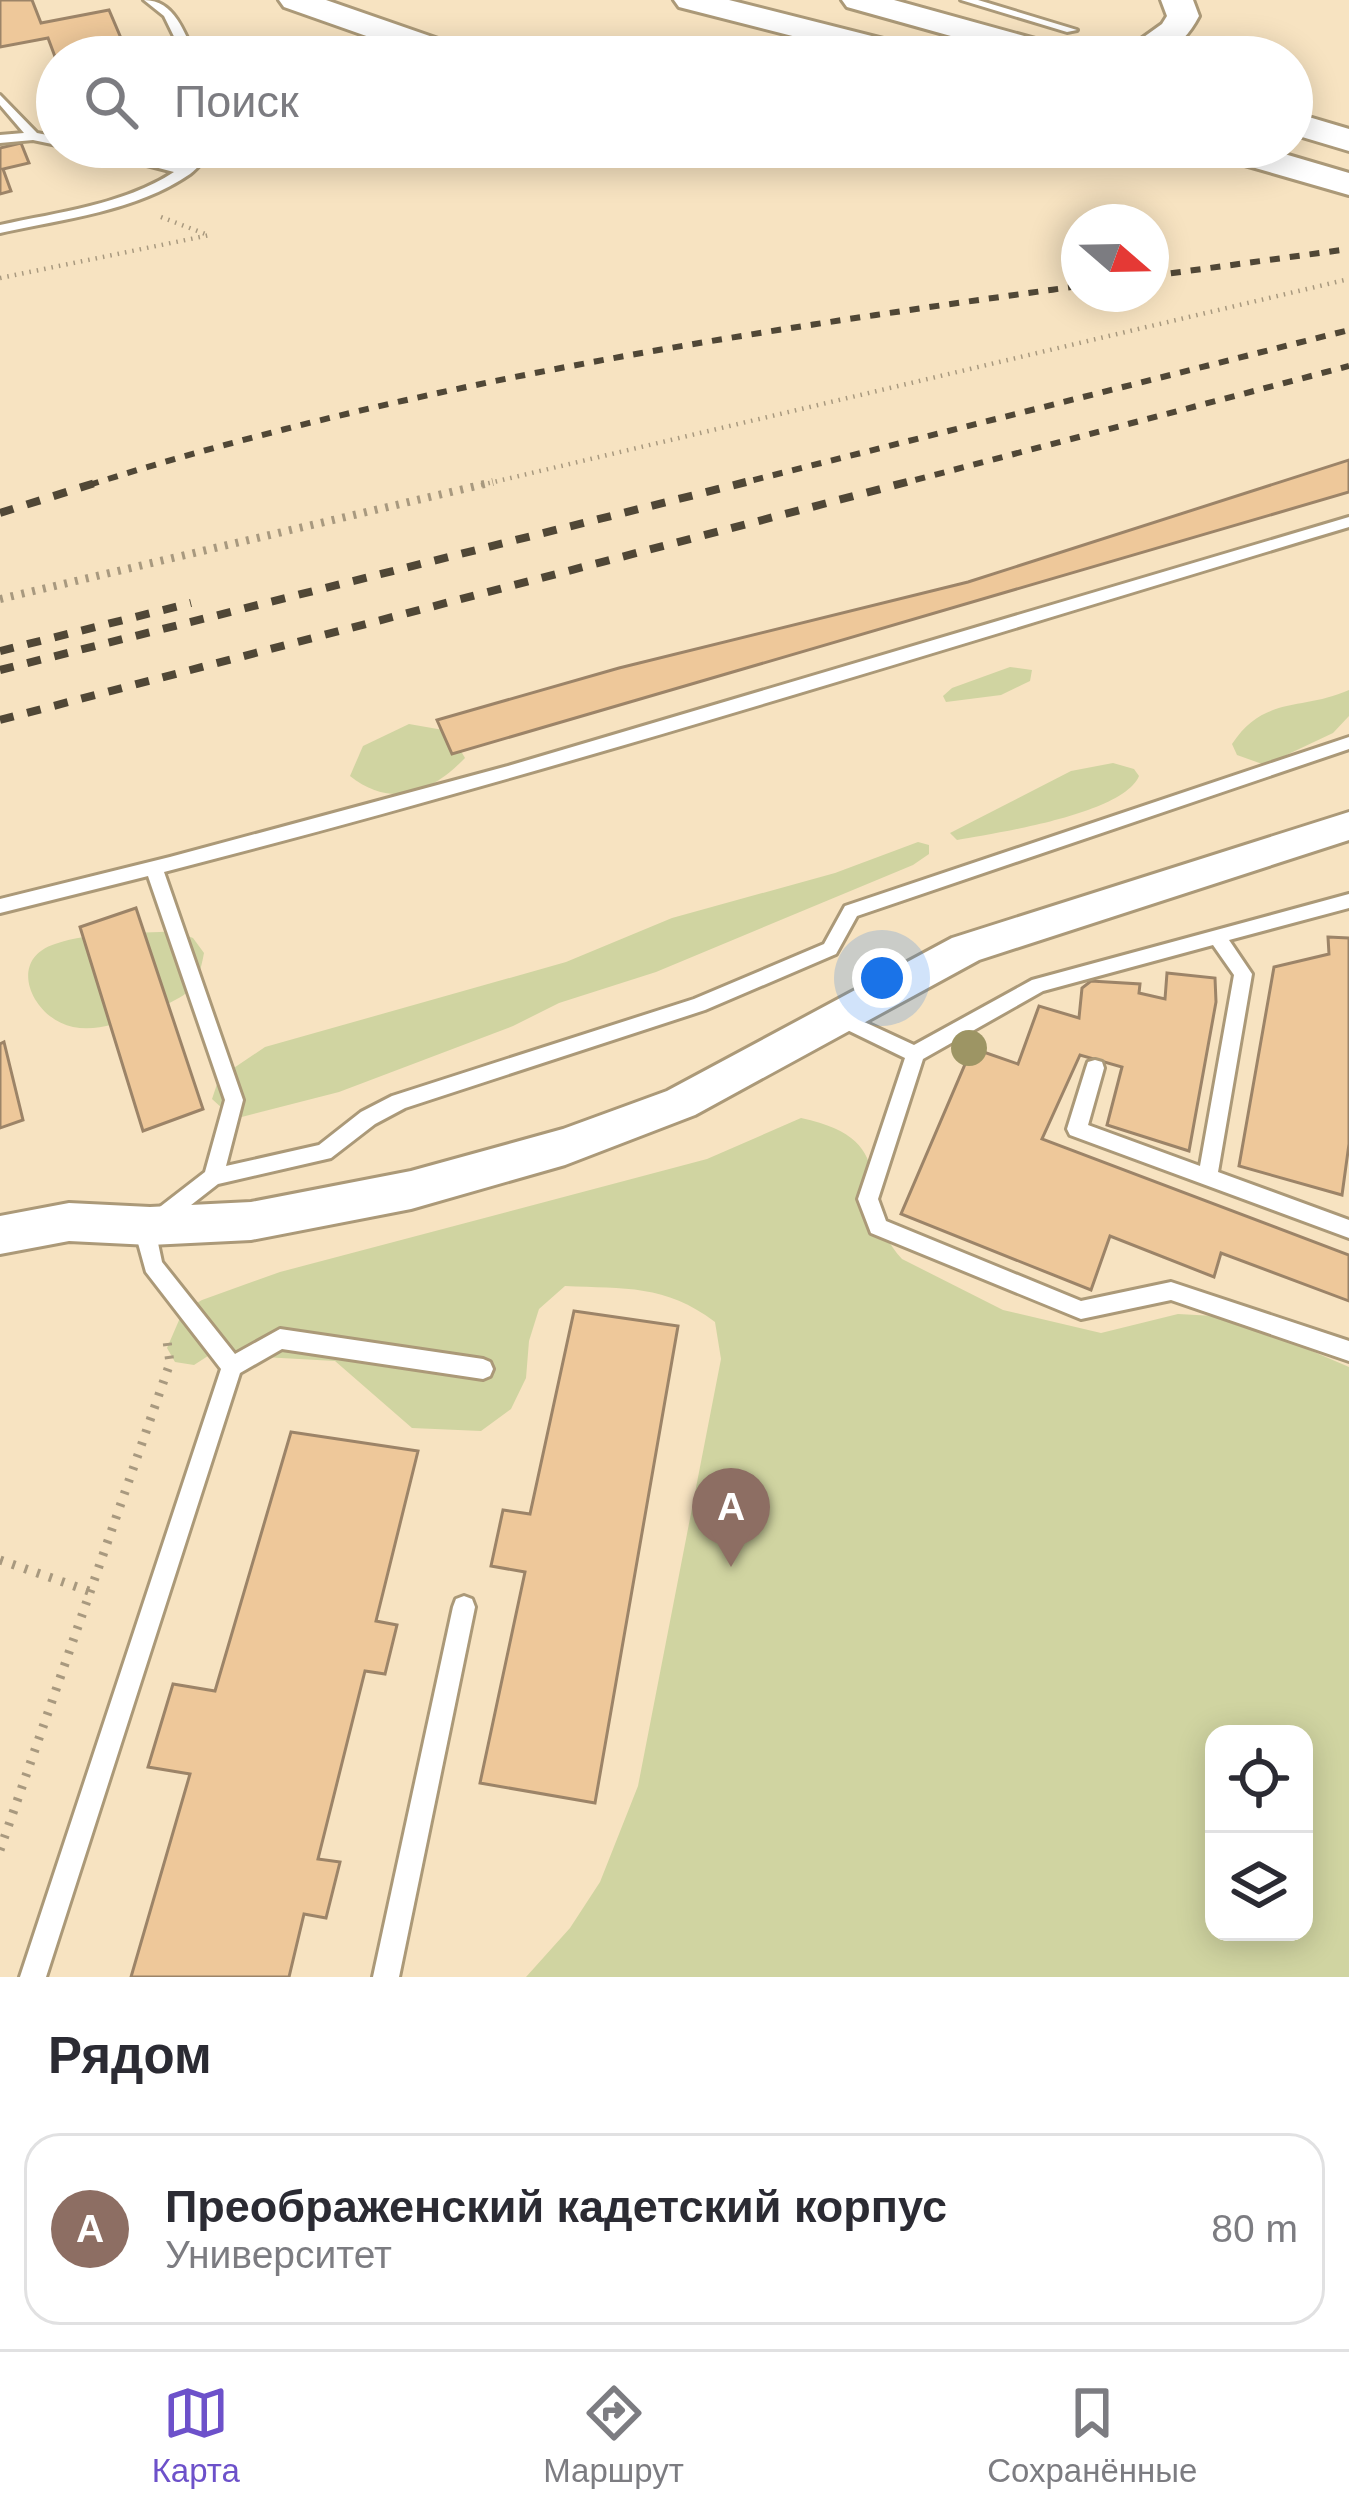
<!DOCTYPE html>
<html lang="ru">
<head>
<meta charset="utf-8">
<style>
	:root { --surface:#fff; --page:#f7f7f7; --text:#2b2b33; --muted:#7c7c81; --line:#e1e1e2; --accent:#6d51ca }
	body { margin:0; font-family:Helvetica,sans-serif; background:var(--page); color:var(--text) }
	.controls { position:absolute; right:36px; bottom:36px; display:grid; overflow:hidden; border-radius:24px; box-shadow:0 6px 30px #0003 }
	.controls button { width:108px; height:108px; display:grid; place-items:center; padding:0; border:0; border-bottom:3px solid var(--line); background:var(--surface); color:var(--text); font:60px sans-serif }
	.compass { position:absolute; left:1061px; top:204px; width:108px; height:108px; border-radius:50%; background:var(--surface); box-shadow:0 6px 30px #0003; rotate:110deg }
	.you { position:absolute; left:882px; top:978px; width:42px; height:42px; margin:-30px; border:9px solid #fff; border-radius:50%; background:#1a73e8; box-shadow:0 0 0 18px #1a73e833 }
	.badge { display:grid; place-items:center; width:78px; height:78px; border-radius:50%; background:var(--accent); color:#fff; font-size:39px; font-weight:700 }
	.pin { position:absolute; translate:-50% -99px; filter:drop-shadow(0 3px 6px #0008) }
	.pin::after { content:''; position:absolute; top:63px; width:42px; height:36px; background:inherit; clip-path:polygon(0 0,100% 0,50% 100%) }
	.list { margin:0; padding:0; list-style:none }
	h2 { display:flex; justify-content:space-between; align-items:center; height:156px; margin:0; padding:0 48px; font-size:51px }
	h2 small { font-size:39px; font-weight:400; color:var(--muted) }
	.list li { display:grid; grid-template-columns:78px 1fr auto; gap:36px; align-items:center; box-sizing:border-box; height:192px; margin:0 24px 24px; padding:0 24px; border:3px solid var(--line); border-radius:36px }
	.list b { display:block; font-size:45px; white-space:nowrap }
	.list p { margin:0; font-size:39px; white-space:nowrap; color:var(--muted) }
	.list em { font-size:39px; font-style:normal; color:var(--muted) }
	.icon { flex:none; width:66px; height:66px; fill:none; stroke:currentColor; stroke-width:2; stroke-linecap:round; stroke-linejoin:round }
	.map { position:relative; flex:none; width:1349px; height:1977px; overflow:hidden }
	.search { position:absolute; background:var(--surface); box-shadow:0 6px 30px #0003; left:36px; right:36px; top:36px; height:132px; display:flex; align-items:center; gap:30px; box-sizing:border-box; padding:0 42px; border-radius:66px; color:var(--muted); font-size:45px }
	.sheet { height:372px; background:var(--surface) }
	nav { display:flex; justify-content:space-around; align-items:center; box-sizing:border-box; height:168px; border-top:3px solid var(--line); background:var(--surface); font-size:33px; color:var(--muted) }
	nav a { display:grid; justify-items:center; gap:6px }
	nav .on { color:var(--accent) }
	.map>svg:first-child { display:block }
	.green { fill:#d0d4a1; fill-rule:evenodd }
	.building { fill:#eec89a; stroke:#9c8468; stroke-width:3 }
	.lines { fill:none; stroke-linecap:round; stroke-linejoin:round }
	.lane-casing { stroke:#ab9978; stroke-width:6 }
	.street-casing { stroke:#ab9978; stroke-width:6 }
	.secondary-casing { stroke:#ab9978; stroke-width:6 }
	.path-far2 { stroke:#a8997f; stroke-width:4.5; stroke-dasharray:1.5 6; stroke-linecap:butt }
	.path-far1 { stroke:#a8997f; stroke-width:8; stroke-dasharray:3 8; stroke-linecap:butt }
	.path { stroke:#a8997f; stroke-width:9; stroke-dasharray:3 10; stroke-linecap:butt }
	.lane { fill:#fff; fill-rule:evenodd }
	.street { fill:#fff; fill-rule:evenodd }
	.secondary { fill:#fff; fill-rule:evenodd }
	.rail-far1 { stroke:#504736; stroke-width:6; stroke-dasharray:10 10; stroke-linecap:butt }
	.rail { stroke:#504736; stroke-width:8; stroke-dasharray:14 14; stroke-linecap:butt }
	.tree { fill:#9d9564 }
</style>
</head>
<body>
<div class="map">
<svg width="1349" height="1977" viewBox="0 0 1349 1977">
	<rect width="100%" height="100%" fill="#f7e3c1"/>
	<g class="green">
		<path d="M 1010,667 L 1032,670 L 1030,681 L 1001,695 L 946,702 L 943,696 L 952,688 Z"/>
		<path d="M 1349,690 L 1349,716 L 1333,733 L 1265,765 L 1237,755 L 1232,744 C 1264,695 1302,711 1349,690 Z"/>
		<path d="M 409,724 L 449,731 L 465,758 C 431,793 392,809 350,776 L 363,746 Z"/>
		<path d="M 1113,763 L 1134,769 L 1139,776 C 1123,814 997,833 957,840 L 950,833 L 1071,771 Z"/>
		<path d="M 918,842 L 929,845 L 929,854 L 913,865 L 656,972 L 559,1003 L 513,1026 L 339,1092 L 234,1119 L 212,1099 L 219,1078 L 265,1047 L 566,962 L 672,918 L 835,873 Z"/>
		<path d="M 175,931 L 193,938 L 204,953 C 197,991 189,995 153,1010 C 128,1020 101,1032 73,1027 C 33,1019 5,960 55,944 C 93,931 135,934 175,931 Z"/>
		<path d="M 801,1118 C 910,1141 849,1201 902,1259 L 1003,1310 L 1101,1333 L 1178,1314 L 1233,1317 L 1349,1367 L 1349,1977 L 526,1977 L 570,1928 L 600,1882 L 638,1786 L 721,1359 L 715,1322 C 665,1284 625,1289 565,1286 L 539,1309 L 529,1341 L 526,1378 L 511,1409 L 481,1431 L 412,1428 L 335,1361 L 211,1354 L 194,1365 L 175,1362 L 167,1348 L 183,1311 L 202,1300 L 280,1272 L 707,1159 ZM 1214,1734 L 1304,1734 L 1304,1932 L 1214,1932 Z"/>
	</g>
	<g class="building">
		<path d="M 0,0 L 32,0 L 41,23 L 109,10 L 129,57 L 57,57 L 57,62 L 48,38 L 0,47 Z"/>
		<path d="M 21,143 L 29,163 L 3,169 L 11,191 L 0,194 L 0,148 Z"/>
		<path d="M 1349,460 L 1349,492 L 452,754 L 437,720 L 619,668 L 968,582 Z"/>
		<path d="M 136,908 L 203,1109 L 143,1131 L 80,927 Z"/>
		<path d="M 1328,937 L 1349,938 L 1349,1144 L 1342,1195 L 1239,1166 L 1274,967 L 1329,954 Z"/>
		<path d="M 1167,973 L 1215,978 L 1216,1002 L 1189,1151 L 1107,1125 L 1122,1067 L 1080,1055 L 1042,1139 L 1349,1255 L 1349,1301 L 1221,1253 L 1214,1277 L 1110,1236 L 1091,1290 L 901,1214 L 972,1048 L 1018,1064 L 1039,1006 L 1079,1018 L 1082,988 L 1091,981 L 1140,984 L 1139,993 L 1165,999 Z"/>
		<path d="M 4,1042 L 23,1120 L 0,1128 L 0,1044 Z"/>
		<path d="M 574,1311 L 678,1326 L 595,1803 L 480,1783 L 525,1572 L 491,1566 L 503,1510 L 530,1514 Z"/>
		<path d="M 291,1432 L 418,1451 L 376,1621 L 397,1625 L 385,1674 L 365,1671 L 318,1859 L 340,1862 L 326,1918 L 304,1914 L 289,1977 L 131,1977 L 190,1774 L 148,1767 L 173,1684 L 215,1691 Z"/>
	</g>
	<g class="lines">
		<defs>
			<g id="lane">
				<path d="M 144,0 C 175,0 184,33 196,57 L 184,57 L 164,16 Z"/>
				<path d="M 961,0 L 978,0 L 1077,30 L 1067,32 Z"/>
				<path d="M 493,40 L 503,42 L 482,57 L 469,57 Z"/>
				<path d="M 0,95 L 37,133 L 57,137 L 57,145 L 33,140 L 0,143 L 0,135 L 24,133 L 0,105 Z"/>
				<path d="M 77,147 L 98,147 L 182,166 L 203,147 L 216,147 C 208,155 198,168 190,174 C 137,211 63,219 0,233 L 0,225 C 59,212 123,205 174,172 Z"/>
				<path d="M 1349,517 L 1349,527 C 955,645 562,770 164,872 L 243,1100 L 226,1166 L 319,1145 L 361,1112 L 392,1096 L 694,999 L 824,944 L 845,906 L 1349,737 L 1349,749 L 857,916 L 836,954 L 705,1010 L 405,1108 L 375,1124 L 331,1158 L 218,1184 L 159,1230 L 158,1243 L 162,1262 L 235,1354 L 280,1329 L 483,1359 L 490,1362 L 493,1369 L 490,1376 L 483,1379 L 282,1349 L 240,1373 L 46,1977 L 20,1977 L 221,1369 L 146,1272 L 138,1243 L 143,1220 L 205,1172 L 225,1100 L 148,876 L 0,913 L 0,899 L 170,857 L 508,766 Z"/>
				<path d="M 1349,894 L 1349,908 L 1229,940 L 1252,974 L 1218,1172 L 1349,1220 L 1349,1238 L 1070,1135 L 1067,1129 L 1086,1068 L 1088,1062 L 1095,1060 L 1102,1062 L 1104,1068 L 1088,1125 L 1200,1166 L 1234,975 L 1213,945 L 1043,991 L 923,1059 L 878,1199 L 886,1221 L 1081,1301 L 1171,1282 L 1349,1341 L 1349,1361 L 1171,1300 L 1081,1319 L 871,1233 L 858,1199 L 905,1058 L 833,1023 L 830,1018 L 833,1013 L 845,1013 L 914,1045 L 1032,980 Z"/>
				<path d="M 464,1596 L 472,1599 L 475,1607 L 399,1977 L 373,1977 L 453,1607 L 456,1599 Z"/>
			</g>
			<path id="street" d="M 1349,812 L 1349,840 L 979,960 L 695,1115 L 565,1165 L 411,1209 L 251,1240 L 150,1245 L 69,1241 L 0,1254 L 0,1216 L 69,1203 L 150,1207 L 251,1202 L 411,1171 L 563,1129 L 667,1091 L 952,938 Z"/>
			<g id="secondary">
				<path d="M 279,0 L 326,0 L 470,50 L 475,57 L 426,57 L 284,7 Z"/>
				<path d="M 674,0 L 729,0 L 927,50 L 932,57 L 875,57 L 679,7 Z"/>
				<path d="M 842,0 L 894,0 L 1075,50 L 1080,57 L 1026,57 L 847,7 Z"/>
				<path d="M 1161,0 L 1193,0 L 1199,16 C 1179,54 1156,57 1116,57 L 1162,24 L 1167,16 Z"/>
				<path d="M 1292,112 L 1349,129 L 1349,151 L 1292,134 Z"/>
				<path d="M 1205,147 L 1261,147 L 1349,173 L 1349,195 L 1210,155 Z"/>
			</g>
		</defs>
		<use href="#lane" class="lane-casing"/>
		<use href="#street" class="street-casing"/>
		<use href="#secondary" class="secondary-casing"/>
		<g class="path-far2">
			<path d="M 161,217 L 208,235"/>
			<path d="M 0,278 L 210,235"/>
			<path d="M 481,485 L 1349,279"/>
		</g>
		<path class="path-far1" d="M 0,599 L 493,482"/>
		<g class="path">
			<path d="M 0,1560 L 89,1591"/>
			<path d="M 0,1850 L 170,1363 L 167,1341"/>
		</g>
		<use href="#lane" class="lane"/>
		<use href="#street" class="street"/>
		<use href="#secondary" class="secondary"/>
		<g class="rail-far1">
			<path d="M 1151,276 L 1349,249"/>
			<path d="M 89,485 C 410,383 745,332 1079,286"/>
			<path d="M 734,485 L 1349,330"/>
			<path d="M 896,485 L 1349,366"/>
		</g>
		<g class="rail">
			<path d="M 0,513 L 98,482"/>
			<path d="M 0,651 L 191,603"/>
			<path d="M 0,670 L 746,482"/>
			<path d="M 0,720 L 907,482"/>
		</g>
	</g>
	<circle class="tree" cx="969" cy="1048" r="18"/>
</svg>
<div class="controls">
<button><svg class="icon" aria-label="locate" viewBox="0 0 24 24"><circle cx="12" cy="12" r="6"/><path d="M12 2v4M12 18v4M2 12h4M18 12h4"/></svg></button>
<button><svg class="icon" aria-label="layers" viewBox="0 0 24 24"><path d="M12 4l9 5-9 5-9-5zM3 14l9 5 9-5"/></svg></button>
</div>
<svg class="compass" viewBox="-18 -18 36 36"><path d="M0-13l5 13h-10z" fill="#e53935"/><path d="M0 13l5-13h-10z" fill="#7c7c81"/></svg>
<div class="you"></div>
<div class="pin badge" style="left:731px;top:1567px;background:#8d6e63">A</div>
<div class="search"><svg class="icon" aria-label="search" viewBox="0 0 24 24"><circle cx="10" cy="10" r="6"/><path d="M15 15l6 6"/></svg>Поиск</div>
</div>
<section class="sheet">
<h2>Рядом<small></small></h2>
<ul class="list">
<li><span class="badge" style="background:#8d6e63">A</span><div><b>Преображенский кадетский корпус</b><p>Университет</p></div><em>80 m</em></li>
</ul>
</section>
<nav>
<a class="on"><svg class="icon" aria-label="map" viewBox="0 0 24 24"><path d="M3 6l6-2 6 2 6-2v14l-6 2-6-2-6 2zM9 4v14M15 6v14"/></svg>Карта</a>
<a><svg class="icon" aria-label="directions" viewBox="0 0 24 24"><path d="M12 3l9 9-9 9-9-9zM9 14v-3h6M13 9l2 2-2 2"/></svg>Маршрут</a>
<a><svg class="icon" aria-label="saved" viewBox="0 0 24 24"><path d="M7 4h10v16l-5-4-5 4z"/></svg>Сохранённые</a>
</nav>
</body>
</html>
